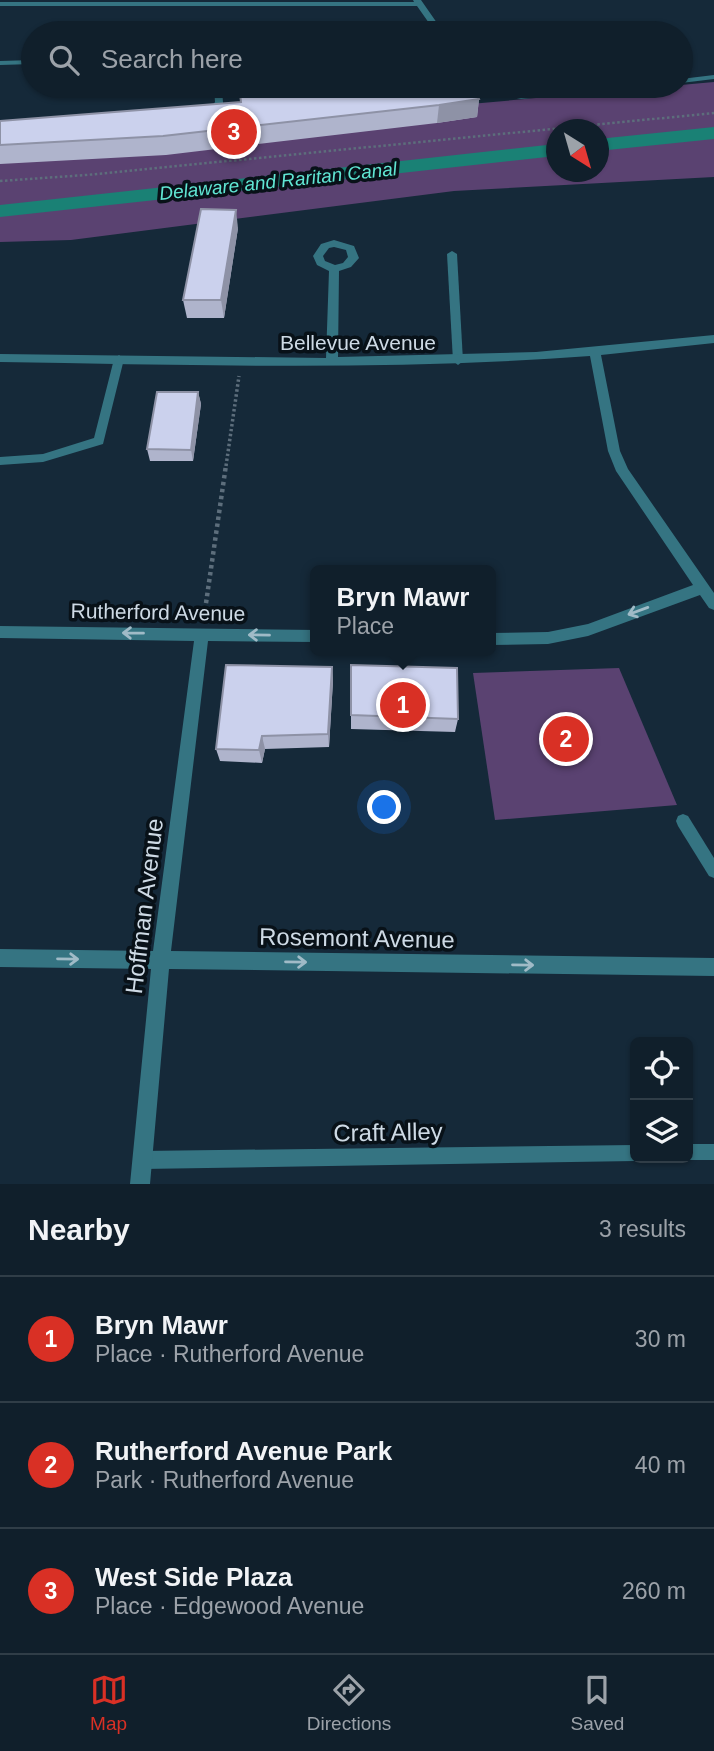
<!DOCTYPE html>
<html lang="en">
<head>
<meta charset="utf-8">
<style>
	:root { --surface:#101f2b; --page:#1e2c37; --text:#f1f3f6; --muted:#9ca2a9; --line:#303d47; --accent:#d93025 }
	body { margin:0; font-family:Arial,sans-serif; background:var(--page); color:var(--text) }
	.controls { position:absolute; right:21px; bottom:21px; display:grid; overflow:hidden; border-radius:10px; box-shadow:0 2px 5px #0004 }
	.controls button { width:63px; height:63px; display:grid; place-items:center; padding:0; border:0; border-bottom:2px solid var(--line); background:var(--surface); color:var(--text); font:35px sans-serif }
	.compass { position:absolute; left:546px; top:119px; width:63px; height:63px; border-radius:50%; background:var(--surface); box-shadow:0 2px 5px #0004; rotate:143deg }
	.you { position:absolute; left:385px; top:808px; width:24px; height:24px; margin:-18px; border:5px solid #fff; border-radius:50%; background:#1a73e8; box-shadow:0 0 0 10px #1a73e833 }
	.badge { display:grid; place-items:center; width:46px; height:46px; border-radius:50%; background:var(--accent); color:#fff; font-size:23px; font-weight:700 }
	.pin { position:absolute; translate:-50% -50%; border:4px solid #fff; box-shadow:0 2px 7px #0006 }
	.popup { position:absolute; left:310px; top:565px; width:186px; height:91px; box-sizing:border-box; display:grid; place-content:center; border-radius:10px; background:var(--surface); filter:drop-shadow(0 2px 5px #0005); font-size:23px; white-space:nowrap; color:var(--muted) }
	.popup b { font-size:26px; color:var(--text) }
	.popup::after { content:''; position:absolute; left:50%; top:100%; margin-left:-14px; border:14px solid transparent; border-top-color:var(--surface) }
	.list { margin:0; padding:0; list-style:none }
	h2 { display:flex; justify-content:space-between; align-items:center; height:91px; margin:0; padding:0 28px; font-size:30px }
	h2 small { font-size:23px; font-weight:400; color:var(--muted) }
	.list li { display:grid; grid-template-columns:46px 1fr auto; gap:21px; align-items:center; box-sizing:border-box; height:126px; padding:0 28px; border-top:2px solid var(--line) }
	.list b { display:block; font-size:26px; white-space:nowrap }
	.list p { margin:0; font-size:23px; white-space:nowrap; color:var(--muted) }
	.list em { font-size:23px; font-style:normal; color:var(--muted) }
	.icon { flex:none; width:38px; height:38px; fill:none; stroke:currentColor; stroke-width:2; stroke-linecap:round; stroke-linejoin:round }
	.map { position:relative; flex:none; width:714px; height:1184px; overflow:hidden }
	.search { position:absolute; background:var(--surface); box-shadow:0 2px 5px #0004; left:21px; right:21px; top:21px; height:77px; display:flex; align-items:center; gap:18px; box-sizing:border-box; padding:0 24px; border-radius:38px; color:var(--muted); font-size:26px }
	.sheet { height:469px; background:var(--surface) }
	nav { display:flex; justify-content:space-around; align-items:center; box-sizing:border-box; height:98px; border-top:2px solid var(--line); background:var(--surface); font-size:19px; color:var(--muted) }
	nav a { display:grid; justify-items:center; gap:4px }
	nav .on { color:var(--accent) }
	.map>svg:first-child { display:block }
	.green { fill:#5a4271; fill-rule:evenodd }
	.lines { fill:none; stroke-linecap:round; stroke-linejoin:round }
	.canal { fill:#1a8175; fill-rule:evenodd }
	.path-far2 { stroke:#5d6e7c; stroke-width:2.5; stroke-dasharray:2.5 2.5; stroke-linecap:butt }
	.path-far1 { stroke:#5d6e7c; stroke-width:3.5; stroke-dasharray:2.5 2.5; stroke-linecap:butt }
	.path { stroke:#5d6e7c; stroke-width:4.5; stroke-dasharray:3.5 3.5; stroke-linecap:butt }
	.lane { fill:#357482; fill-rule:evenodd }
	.street { fill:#357482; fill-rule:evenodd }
	.wall { fill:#afb4cc }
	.shaded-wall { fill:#8e92a6 }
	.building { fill:#cbd1ed; stroke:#8e92a6; stroke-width:2 }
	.oneway { stroke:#a0bbc7 }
	.labels { text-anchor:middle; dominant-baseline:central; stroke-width:7; stroke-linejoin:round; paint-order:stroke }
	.far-water-label { font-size:19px; font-style:italic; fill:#60e6d3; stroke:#081118 }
	.street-label { font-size:21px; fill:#cedae5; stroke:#081118 }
	.near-street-label { font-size:24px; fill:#cedae5; stroke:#081118 }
</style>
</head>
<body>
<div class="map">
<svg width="714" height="1184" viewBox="0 0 714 1184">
	<rect width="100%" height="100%" fill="#152939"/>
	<g class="green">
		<path d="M 714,82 L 714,177 L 454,191 L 71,240 L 0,242 L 0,159 L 459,105 ZM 556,130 L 598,130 L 598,172 L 556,172 Z"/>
		<path d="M 619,668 L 677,805 L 495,820 L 473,673 Z"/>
	</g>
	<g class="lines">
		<g class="canal">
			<path d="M 714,127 L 714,139 L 598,151 L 598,139 Z"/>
			<path d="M 556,144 L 556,156 L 0,217 L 0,205 Z"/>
		</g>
		<path class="path-far2" d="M 0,181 L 86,175 L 714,113"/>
		<path class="path-far1" d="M 226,466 L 239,376"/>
		<path class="path" d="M 204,617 L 226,465"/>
		<g class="lane">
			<path d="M 33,60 L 33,64 L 0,65 L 0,61 Z"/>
			<path d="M 714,75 L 714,79 L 681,83 L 681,79 Z"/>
			<path d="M 214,86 L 222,86 L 223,103 L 218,109 L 201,110 L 201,106 L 213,105 L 215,102 Z"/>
			<path d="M 610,86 L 636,86 L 632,88 L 521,99 L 494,93 L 498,91 L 521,95 Z"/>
			<path d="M 452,251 L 457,254 L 463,361 L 458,365 L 453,361 L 447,254 Z"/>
			<path d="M 119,355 L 124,359 L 103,444 L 43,462 L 0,465 L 0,457 L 43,454 L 94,438 L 114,359 Z"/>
			<path d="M 683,814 L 688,816 L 714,858 L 714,878 L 709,876 L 678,826 L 676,821 L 678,816 Z"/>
			<path d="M 688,1144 L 714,1144 L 714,1160 L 688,1160 L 682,1158 L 688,1158 Z"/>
			<path d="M 635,1145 L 635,1158 L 642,1158 L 635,1161 L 142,1169 L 136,1166 L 133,1160 L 136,1154 L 142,1151 Z"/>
		</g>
		<g class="street">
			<path d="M 413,0 L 421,0 L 444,33 L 436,33 L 417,6 L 0,6 L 0,2 L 414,2 Z"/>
			<path d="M 478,86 L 490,86 L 503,93 L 495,95 Z"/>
			<path d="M 334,240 L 354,246 L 359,258 L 351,267 L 339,271 L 338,357 L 536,352 L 714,335 L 714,343 L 601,355 L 620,451 L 628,469 L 714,593 L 714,610 L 709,608 L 700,595 L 588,636 L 548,644 L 490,645 L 490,633 L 548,632 L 588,624 L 693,585 L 616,471 L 608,451 L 590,356 C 393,371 197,365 0,362 L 0,354 L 326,358 L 329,271 L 317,265 L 313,256 L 321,244 ZM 334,247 L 346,250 L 348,257 L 343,263 L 335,265 L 325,261 L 323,256 L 329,248 Z"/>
			<path d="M 0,626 L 316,630 L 316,642 L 208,641 L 171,951 L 714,958 L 714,976 L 169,969 L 150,1184 L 130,1184 L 151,969 L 0,967 L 0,949 L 153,951 L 194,641 L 0,638 Z"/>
		</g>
	</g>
	<g class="wall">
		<path d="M 479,99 L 477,117 L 437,123 L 166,155 L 0,164 L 0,122 Z"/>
		<path d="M 238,228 L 224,318 L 187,318 L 183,300 Z"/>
		<path d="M 198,392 L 201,404 L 193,461 L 150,461 L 147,449 Z"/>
		<path d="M 351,665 L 458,719 L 455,732 L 351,729 Z"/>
		<path d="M 332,667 L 333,681 L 329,747 L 265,749 L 262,763 L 220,761 L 216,749 Z"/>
	</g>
	<g class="shaded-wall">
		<path d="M 479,99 L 477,117 L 437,123 L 439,105 Z"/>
		<path d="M 236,210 L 238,228 L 224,318 L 221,300 Z"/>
		<path d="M 198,392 L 201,404 L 193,461 L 191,450 Z"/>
		<path d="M 332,667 L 333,681 L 329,747 L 328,734 Z"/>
		<path d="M 262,736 L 265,749 L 262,763 L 259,750 Z"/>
	</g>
	<g class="building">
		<path d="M 239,86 L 473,86 L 479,99 L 439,105 L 163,136 L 0,145 L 0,121 L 241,102 Z"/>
		<path d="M 201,209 L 236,210 L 221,300 L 183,300 Z"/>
		<path d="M 157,392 L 198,392 L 191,450 L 147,449 Z"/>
		<path d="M 226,665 L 332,667 L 328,734 L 262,736 L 259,750 L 216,749 Z"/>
		<path d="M 351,665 L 457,668 L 458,719 L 351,715 Z"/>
	</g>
	<defs><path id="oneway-shaft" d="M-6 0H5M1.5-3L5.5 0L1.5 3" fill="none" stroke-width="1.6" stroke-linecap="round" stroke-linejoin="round" transform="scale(1.75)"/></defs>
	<g class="oneway">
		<use href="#oneway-shaft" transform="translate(638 611) rotate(160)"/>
		<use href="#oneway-shaft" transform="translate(133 633) rotate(-179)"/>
		<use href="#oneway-shaft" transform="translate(259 635) rotate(-179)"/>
		<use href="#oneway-shaft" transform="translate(68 959) rotate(1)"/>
		<use href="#oneway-shaft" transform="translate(296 962) rotate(1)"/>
		<use href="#oneway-shaft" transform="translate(523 965) rotate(1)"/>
	</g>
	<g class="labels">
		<g class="far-water-label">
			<text transform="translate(278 181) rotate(-6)">Delaware and Raritan Canal</text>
		</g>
		<g class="street-label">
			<text x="358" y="342">Bellevue Avenue</text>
			<text transform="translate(158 612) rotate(1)">Rutherford Avenue</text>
		</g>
		<g class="near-street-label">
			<text transform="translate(144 906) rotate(-83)">Hoffman Avenue</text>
			<text transform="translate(357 938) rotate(1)">Rosemont Avenue</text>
			<text transform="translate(388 1132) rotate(-1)">Craft Alley</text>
		</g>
	</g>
</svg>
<div class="controls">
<button><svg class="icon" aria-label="locate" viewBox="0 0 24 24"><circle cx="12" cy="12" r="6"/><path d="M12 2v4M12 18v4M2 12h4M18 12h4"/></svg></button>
<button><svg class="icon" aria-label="layers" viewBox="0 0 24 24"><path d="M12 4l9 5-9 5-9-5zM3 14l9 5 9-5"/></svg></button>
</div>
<svg class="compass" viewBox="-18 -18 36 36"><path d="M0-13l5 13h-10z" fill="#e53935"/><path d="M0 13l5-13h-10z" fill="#9ca2a9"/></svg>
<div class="you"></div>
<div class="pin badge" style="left:403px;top:705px">1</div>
<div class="popup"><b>Bryn Mawr</b>Place</div>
<div class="pin badge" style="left:566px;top:739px">2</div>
<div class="pin badge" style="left:234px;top:132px">3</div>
<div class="search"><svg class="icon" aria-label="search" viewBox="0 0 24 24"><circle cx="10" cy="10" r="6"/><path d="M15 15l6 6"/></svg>Search here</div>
</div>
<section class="sheet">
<h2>Nearby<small>3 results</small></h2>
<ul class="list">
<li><span class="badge">1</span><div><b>Bryn Mawr</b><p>Place · Rutherford Avenue</p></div><em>30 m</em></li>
<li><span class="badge">2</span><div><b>Rutherford Avenue Park</b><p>Park · Rutherford Avenue</p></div><em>40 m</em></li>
<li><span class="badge">3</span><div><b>West Side Plaza</b><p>Place · Edgewood Avenue</p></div><em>260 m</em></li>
</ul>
</section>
<nav>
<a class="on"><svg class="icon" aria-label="map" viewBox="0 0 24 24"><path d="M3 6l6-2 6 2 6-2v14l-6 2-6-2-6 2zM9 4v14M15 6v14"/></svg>Map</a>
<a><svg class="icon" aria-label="directions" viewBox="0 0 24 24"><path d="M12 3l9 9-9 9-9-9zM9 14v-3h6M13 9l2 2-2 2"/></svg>Directions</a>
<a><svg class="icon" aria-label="saved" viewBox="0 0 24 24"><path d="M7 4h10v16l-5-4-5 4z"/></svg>Saved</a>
</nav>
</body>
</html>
